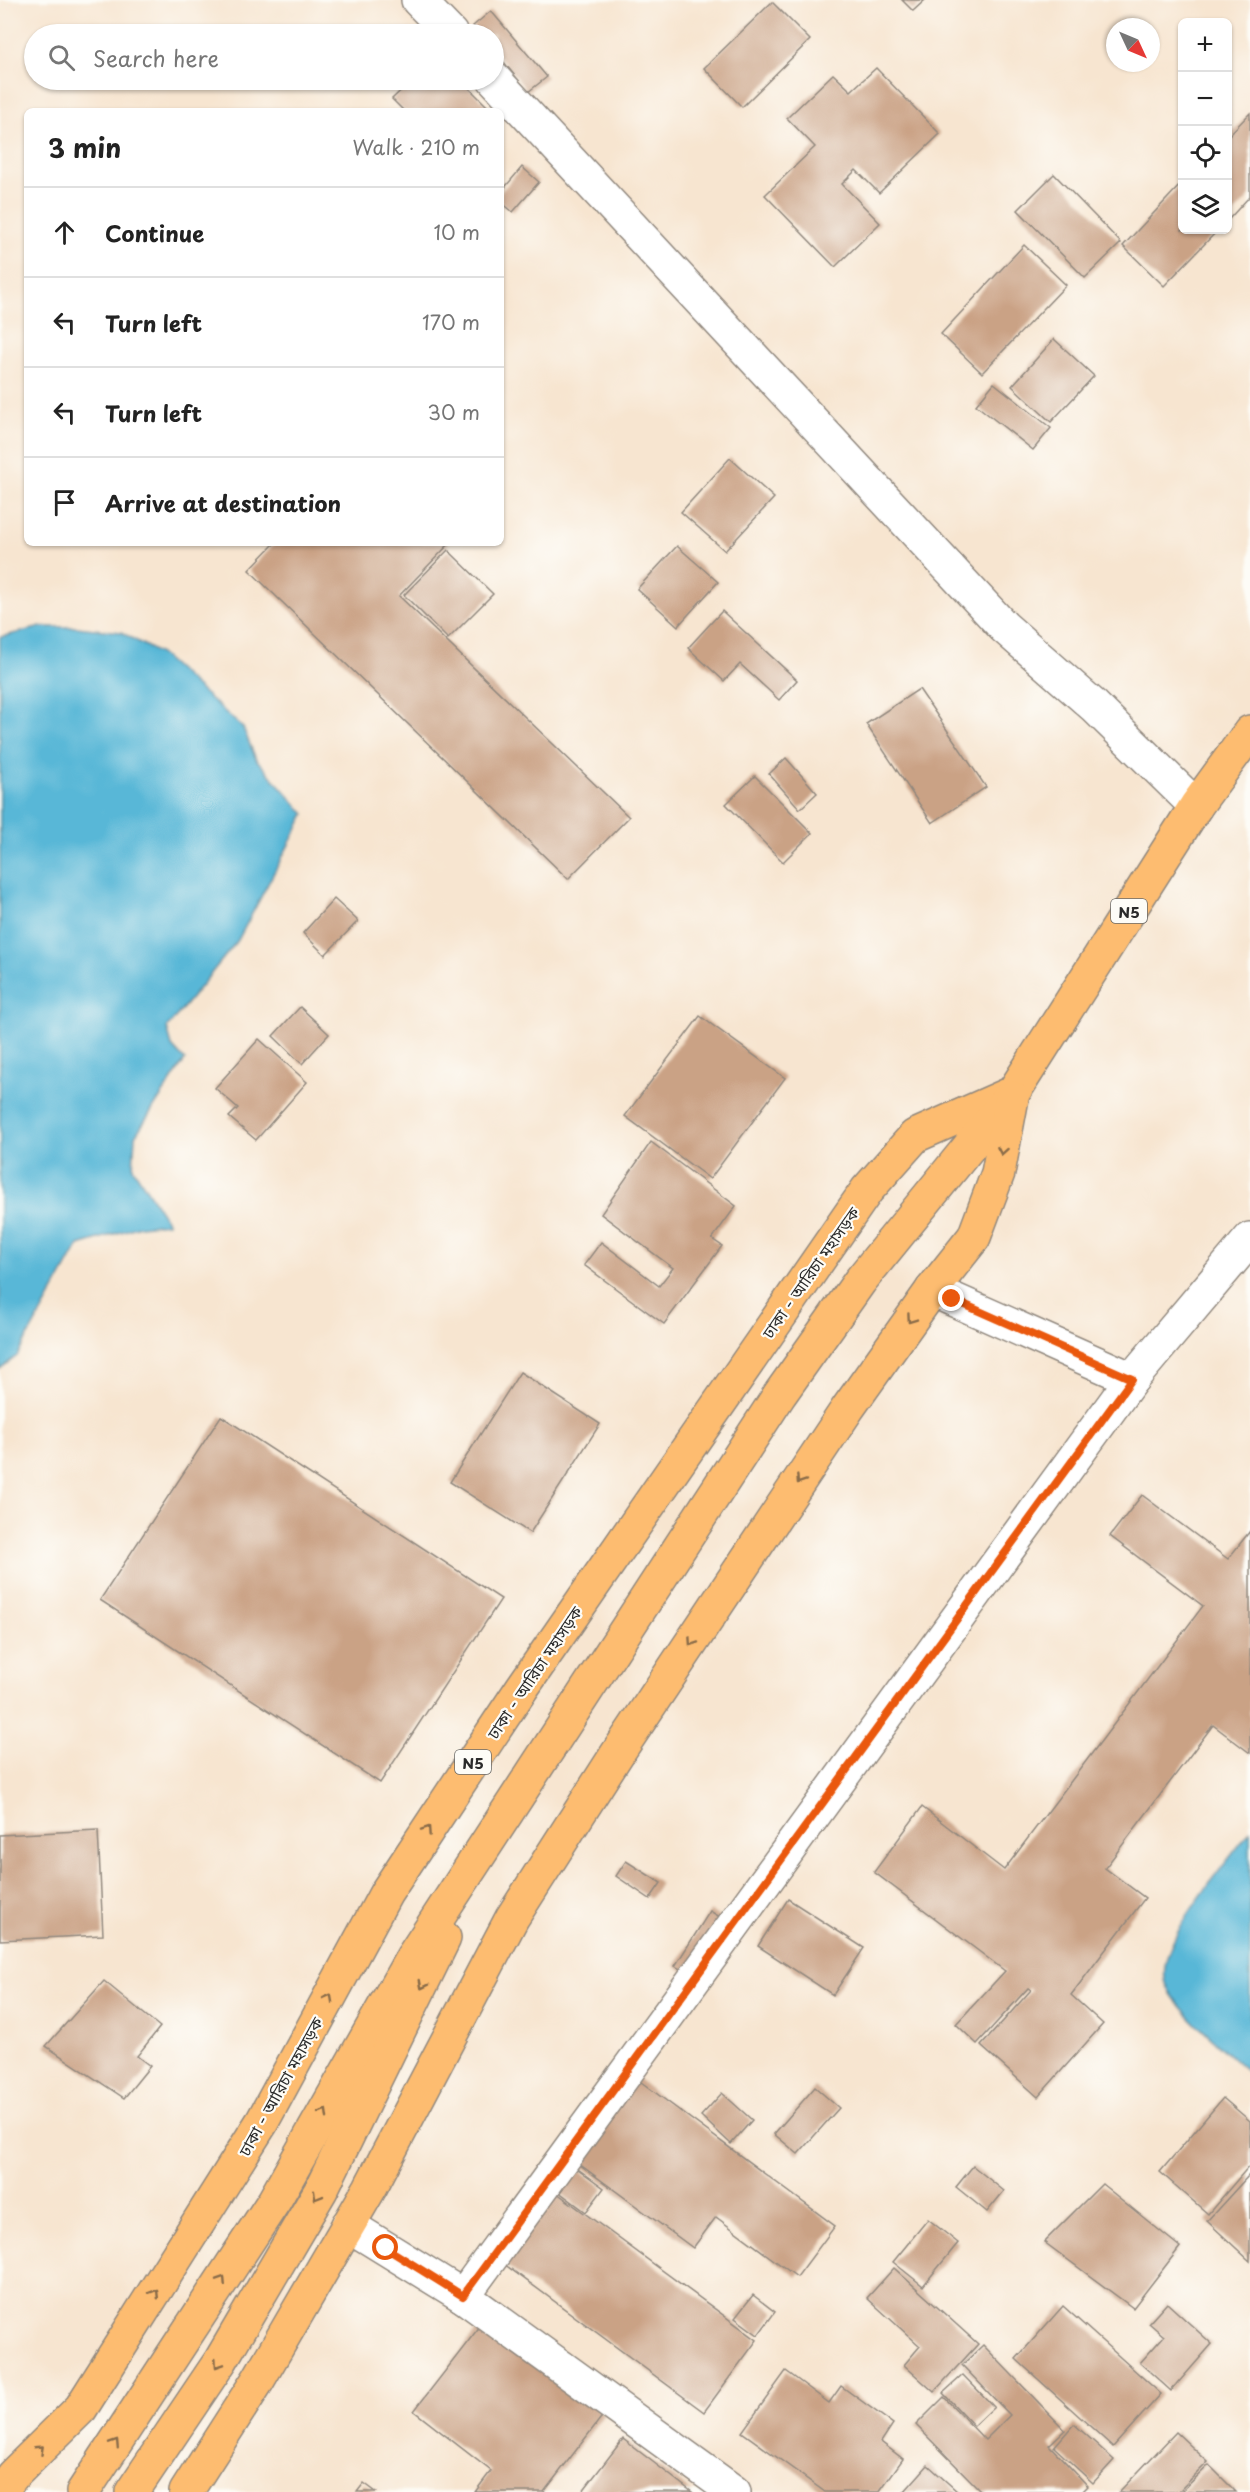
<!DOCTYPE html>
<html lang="en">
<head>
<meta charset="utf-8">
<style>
	:root { --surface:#fff; --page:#f2f2f2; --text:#222; --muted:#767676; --line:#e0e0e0 }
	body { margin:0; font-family:"Playpen Sans","Noto Sans Bengali",sans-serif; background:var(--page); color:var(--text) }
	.controls { position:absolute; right:18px; top:18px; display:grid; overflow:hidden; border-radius:9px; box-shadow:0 2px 4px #0004 }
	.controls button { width:54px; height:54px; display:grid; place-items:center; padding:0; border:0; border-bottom:2px solid var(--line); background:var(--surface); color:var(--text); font:30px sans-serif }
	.compass { position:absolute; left:1106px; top:18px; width:54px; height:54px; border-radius:50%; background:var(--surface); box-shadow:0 2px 4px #0004; rotate:134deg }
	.stop { position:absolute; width:18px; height:18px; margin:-14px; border:4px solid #ea580c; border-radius:50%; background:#fff }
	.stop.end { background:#ea580c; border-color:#fff; box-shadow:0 2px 6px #0008 }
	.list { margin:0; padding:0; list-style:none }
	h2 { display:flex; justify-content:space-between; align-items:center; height:78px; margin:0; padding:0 24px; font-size:26px }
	h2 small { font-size:20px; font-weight:400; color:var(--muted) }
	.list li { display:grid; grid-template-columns:39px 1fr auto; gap:18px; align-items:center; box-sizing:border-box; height:90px; padding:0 24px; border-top:2px solid var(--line) }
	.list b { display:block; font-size:22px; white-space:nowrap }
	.list em { font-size:20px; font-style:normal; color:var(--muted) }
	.icon { flex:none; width:33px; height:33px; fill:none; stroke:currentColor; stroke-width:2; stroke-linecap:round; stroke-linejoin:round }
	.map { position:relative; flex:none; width:1250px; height:2492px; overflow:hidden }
	.search { position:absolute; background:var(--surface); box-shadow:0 2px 4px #0004; left:24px; top:24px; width:480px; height:66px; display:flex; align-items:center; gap:15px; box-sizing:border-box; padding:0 21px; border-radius:33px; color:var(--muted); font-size:22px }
	.panel { position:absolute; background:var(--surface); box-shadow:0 2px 4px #0004; left:24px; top:108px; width:480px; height:438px; border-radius:9px }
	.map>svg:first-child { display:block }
	.water { fill:#59b7d7; stroke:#427181; stroke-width:1.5 }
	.building { fill:#caa285 }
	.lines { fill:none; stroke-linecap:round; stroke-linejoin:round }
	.minor-casing { stroke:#91887e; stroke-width:36 }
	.tertiary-casing { stroke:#91887e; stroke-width:36 }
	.trunk-casing { stroke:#91887e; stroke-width:36 }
	.minor { stroke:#fff; stroke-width:33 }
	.tertiary { stroke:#fff; stroke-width:33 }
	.trunk { stroke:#fdbc6f; stroke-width:33 }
	.oneway { stroke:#8a6c4a }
	.route { stroke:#ea580c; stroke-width:8 }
	.labels { text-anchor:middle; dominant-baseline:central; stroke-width:4.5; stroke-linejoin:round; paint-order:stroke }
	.shield { fill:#fdfcf7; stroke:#6a6a68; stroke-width:1.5 }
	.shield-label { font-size:15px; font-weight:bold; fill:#2b2b2b }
	.street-label { font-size:16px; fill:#2b2b2b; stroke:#fdfcf7 }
</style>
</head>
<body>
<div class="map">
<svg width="1250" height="2492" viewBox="0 0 1250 2492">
	<rect width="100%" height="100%" fill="#fdfcf7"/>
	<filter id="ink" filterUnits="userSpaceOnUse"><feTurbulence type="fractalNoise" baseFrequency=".0167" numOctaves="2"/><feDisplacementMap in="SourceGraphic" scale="12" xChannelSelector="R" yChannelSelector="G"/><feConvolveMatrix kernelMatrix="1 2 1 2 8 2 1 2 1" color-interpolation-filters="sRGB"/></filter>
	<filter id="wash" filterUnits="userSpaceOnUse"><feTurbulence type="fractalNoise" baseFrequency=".008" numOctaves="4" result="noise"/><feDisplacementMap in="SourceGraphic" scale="24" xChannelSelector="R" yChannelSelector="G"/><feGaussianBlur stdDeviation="1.35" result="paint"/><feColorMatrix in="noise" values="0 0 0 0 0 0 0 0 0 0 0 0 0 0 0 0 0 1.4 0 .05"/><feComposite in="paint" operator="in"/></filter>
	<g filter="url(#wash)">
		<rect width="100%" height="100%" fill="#f7e5d0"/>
		<g class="water">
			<path d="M 41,627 L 77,627 L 121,632 L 160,654 L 243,728 L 256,759 L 305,814 L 238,940 L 167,1028 L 172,1046 L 185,1060 L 135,1136 L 133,1168 L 168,1223 L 140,1226 L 79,1245 L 17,1356 L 0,1369 L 0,637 Z"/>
			<path d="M 1250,1831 L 1250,2074 C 1230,2054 1173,2008 1166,1983 C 1153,1945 1227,1863 1250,1831 Z"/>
		</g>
		<g id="blocks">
			<g class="building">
				<path d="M 902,0 L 925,0 L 913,11 Z"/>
				<path d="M 772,2 L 810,40 L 742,107 L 704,68 Z"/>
				<path d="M 491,11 L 547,77 L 528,92 L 494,50 L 494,34 L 480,34 L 473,26 Z"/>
				<path d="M 876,68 L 940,134 L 879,193 L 856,170 L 842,184 L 880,223 L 835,267 L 765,195 L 815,147 L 787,118 L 833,74 L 851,91 Z"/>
				<path d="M 412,80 L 461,80 L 492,111 L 404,111 L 392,99 Z"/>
				<path d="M 1250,113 L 1250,196 L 1228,220 L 1228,136 Z"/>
				<path d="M 522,167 L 539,182 L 513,212 L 501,202 L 501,192 Z"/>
				<path d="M 1054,174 L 1121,243 L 1085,278 L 1018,210 Z"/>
				<path d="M 1182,183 L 1182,230 L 1218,230 L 1164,286 L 1123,246 Z"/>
				<path d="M 1024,245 L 1066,285 L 982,373 L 941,334 Z"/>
				<path d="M 1054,339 L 1094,376 L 1051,422 L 1012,386 Z"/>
				<path d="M 994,383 L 1051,428 L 1033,450 L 976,405 Z"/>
				<path d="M 730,458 L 774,498 L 725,551 L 681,512 Z"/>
				<path d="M 275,543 L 450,543 L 399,596 L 629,817 L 568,879 L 249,570 Z"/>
				<path d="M 677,546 L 718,582 L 678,626 L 637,589 Z"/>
				<path d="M 448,550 L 493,594 L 448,639 L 404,595 Z"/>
				<path d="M 722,611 L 797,680 L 779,700 L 740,664 L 724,681 L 688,648 Z"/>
				<path d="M 919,689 L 986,787 L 932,823 L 866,724 Z"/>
				<path d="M 786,758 L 817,793 L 800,809 L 769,774 Z"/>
				<path d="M 755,776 L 812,833 L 783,862 L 726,804 Z"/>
				<path d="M 334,899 L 358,921 L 325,955 L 303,933 Z"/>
				<path d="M 300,1007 L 329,1034 L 302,1064 L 273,1036 Z"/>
				<path d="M 700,1016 L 785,1078 L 710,1179 L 625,1116 Z"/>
				<path d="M 259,1039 L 307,1082 L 256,1140 L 229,1117 L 238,1108 L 215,1088 Z"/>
				<path d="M 651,1142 L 736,1206 L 712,1239 L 722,1246 L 664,1324 L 584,1265 L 601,1242 L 659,1286 L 673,1268 L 601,1214 Z"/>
				<path d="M 520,1372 L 600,1424 L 530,1533 L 450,1482 Z"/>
				<path d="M 221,1416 L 501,1599 L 380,1783 L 100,1600 Z"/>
				<path d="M 1142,1495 L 1228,1559 L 1250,1531 L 1250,1753 L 1213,1725 L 1105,1868 L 1145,1898 L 1071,1995 L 1103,2024 L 1038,2097 L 981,2046 L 1031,1990 L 1028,1988 L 977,2044 L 956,2024 L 1005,1971 L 874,1872 L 922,1807 L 1004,1870 L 1203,1606 L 1110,1536 Z"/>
				<path d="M 98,1830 L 103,1935 L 0,1940 L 0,1835 Z"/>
				<path d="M 626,1861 L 661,1883 L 650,1899 L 616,1876 Z"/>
				<path d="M 788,1899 L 864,1948 L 833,1995 L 758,1946 Z"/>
				<path d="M 710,1911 L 730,1923 L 695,1978 L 675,1966 Z"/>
				<path d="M 104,1981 L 160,2027 L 137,2056 L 150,2066 L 124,2098 L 46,2046 Z"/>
				<path d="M 633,2076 L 835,2226 L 797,2277 L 716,2217 L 693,2248 L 571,2158 Z"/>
				<path d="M 815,2087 L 839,2108 L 798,2154 L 774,2134 Z"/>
				<path d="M 722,2093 L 752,2120 L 731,2144 L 701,2116 Z"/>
				<path d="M 1223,2098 L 1250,2121 L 1250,2165 L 1208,2214 L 1160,2172 Z"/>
				<path d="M 571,2164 L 604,2188 L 586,2212 L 554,2188 Z"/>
				<path d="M 973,2166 L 1004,2191 L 987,2212 L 956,2187 Z"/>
				<path d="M 1250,2174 L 1250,2261 L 1207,2221 Z"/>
				<path d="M 1102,2184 L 1180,2247 L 1133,2308 L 1044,2242 Z"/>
				<path d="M 553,2190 L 757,2340 L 704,2412 L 500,2261 Z"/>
				<path d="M 928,2219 L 958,2243 L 923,2286 L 893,2262 Z"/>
				<path d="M 894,2268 L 978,2344 L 934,2392 L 904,2365 L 920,2346 L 867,2298 Z"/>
				<path d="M 753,2295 L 775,2312 L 758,2335 L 735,2318 Z"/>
				<path d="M 1167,2303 L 1212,2344 L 1171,2391 L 1140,2363 L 1164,2336 L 1149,2323 Z"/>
				<path d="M 1063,2306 L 1161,2394 L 1113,2447 L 1016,2359 Z"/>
				<path d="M 484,2321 L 604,2414 L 544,2492 L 475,2492 L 491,2471 L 414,2411 Z"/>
				<path d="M 983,2345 L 1065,2430 L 1049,2445 L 1088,2486 L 1082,2492 L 982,2492 L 916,2425 L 944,2397 L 985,2440 L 1010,2415 L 962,2365 Z"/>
				<path d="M 786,2371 L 829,2403 L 841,2386 L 893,2424 L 881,2442 L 903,2459 L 879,2492 L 825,2492 L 742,2432 Z"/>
				<path d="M 963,2375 L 994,2407 L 974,2426 L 943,2393 Z"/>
				<path d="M 1074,2424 L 1114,2460 L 1093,2483 L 1054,2447 Z"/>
				<path d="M 1176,2432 L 1208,2462 L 1178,2492 L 1119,2492 Z"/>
				<path d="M 623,2439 L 692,2492 L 582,2492 Z"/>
				<path d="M 928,2465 L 958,2492 L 904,2492 Z"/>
				<path d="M 1209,2465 L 1236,2492 L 1181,2492 Z"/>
				<path d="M 364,2483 L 376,2492 L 357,2492 Z"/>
			</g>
		</g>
	</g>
	<g filter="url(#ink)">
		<use href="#blocks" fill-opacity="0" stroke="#91887e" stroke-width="1.5"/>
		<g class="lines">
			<defs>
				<g id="minor">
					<path d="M 418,0 L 451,34"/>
					<path d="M 494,79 L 1004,627 L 1094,706 L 1196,806"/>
					<path d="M 932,1290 L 1132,1379"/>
					<path d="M 463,2296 L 1132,1379 L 1250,1239"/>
				</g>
				<path id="tertiary" d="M 348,2225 L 463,2296 L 734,2492"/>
				<g id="trunk">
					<path d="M 1,2492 L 12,2476 L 81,2408 L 262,2122 L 386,1893 L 522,1688 L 867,1190 L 915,1136 L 1008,1095"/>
					<path d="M 83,2492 L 274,2201 L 413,1956 L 780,1394 L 860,1281 L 1013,1093 L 1196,806 L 1250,732"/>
					<path d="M 132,2492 L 221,2360 L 321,2190 L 444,1938"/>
					<path d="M 186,2492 L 258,2380 L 370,2188 L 512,1918 L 617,1754 L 848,1408 L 932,1290 L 974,1237 L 998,1173 L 1012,1098"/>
				</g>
			</defs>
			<use href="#minor" class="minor-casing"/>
			<use href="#tertiary" class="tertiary-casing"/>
			<use href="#trunk" class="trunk-casing"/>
			<use href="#minor" class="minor"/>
			<use href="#tertiary" class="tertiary"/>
			<use href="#trunk" class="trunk"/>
		</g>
		<defs><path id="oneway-chevron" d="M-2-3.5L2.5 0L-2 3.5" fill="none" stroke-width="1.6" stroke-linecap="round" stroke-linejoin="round" transform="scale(1.5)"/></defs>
		<g class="oneway">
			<use href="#oneway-chevron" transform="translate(1002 1151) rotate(100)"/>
			<use href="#oneway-chevron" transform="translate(911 1319) rotate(125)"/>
			<use href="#oneway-chevron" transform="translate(800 1480) rotate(124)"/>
			<use href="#oneway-chevron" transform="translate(692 1642) rotate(124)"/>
			<use href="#oneway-chevron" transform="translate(427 1830) rotate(-56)"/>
			<use href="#oneway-chevron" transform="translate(423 1985) rotate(117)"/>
			<use href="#oneway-chevron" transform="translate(329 1998) rotate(-62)"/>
			<use href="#oneway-chevron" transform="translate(324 2113) rotate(-60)"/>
			<use href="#oneway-chevron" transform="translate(317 2196) rotate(120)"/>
			<use href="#oneway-chevron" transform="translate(222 2280) rotate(-57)"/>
			<use href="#oneway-chevron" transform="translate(155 2293) rotate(-58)"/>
			<use href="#oneway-chevron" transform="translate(218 2364) rotate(123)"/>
			<use href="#oneway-chevron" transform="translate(115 2443) rotate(-57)"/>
			<use href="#oneway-chevron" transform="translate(40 2449) rotate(-44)"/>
		</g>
	</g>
	<g class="lines" filter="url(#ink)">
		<path class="route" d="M 386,2248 L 463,2296 L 1132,1379 L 952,1299"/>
	</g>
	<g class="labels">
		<g class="shield">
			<rect x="1111" y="899" width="36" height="24" rx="4.5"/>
			<rect x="455" y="1750" width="36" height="24" rx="4.5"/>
		</g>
		<g class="shield-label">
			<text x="1129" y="911">N5</text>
			<text x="473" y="1762">N5</text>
		</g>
		<g class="street-label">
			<text transform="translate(810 1272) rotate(-55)">ঢাকা - আরিচা মহাসড়ক</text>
			<text transform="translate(534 1672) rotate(-56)">ঢাকা - আরিচা মহাসড়ক</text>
			<text transform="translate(280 2086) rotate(-61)">ঢাকা - আরিচা মহাসড়ক</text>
		</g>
	</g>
</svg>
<div class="controls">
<button>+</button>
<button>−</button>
<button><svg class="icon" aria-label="locate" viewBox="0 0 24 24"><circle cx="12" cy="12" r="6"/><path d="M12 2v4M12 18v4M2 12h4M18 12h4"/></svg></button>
<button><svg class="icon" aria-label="layers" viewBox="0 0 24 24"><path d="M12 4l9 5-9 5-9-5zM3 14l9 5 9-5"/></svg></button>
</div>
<svg class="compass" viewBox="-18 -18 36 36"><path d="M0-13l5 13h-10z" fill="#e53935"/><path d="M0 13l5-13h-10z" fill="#767676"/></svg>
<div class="stop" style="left:386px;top:2248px"></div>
<div class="stop end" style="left:952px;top:1299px"></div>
<div class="search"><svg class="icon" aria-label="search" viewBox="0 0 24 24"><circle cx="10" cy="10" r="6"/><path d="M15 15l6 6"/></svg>Search here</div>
<section class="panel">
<h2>3 min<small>Walk · 210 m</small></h2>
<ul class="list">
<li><svg class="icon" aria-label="ahead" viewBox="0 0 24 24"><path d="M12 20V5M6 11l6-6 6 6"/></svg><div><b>Continue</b></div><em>10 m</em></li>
<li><svg class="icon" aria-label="left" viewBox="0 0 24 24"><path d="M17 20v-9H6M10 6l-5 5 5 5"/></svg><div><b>Turn left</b></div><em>170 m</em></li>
<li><svg class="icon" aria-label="left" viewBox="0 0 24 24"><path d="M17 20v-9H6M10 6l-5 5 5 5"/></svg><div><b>Turn left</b></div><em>30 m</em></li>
<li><svg class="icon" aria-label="arrive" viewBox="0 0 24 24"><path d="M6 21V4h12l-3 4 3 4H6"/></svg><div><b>Arrive at destination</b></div></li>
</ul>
</section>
</div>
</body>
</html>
